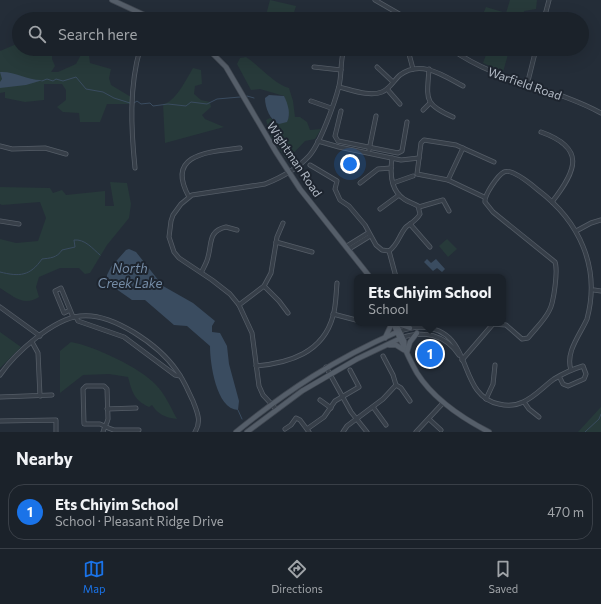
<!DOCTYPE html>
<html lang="en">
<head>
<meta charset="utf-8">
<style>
	:root { --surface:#1b222a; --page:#282f36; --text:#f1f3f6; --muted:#a0a4a8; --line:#393f47; --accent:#1a73e8 }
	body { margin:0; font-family:Commissioner,sans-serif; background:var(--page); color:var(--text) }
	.you { position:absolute; left:350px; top:164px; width:14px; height:14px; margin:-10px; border:3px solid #fff; border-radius:50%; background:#1a73e8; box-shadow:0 0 0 6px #1a73e833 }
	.badge { display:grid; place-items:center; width:26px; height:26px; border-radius:50%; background:var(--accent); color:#fff; font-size:13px; font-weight:700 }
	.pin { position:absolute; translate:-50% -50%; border:2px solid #fff; box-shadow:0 1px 4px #0006 }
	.popup { position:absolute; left:354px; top:274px; width:152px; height:52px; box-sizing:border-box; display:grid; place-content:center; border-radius:8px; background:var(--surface); filter:drop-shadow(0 1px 3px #0005); font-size:13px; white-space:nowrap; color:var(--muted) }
	.popup b { font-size:15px; color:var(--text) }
	.popup::after { content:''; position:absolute; left:50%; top:100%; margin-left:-8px; border:8px solid transparent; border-top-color:var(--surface) }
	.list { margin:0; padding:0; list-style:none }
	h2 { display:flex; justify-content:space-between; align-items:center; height:52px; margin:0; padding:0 16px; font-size:17px }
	h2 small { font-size:13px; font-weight:400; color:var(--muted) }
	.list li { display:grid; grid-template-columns:26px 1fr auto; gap:12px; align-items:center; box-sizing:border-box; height:56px; margin:0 8px 8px; padding:0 8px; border:1px solid var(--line); border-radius:16px }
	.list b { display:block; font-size:15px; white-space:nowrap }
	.list p { margin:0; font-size:13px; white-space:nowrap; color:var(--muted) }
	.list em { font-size:13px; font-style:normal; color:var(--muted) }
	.icon { flex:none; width:22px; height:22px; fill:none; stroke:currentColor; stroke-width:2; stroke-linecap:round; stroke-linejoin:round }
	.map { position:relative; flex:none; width:601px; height:432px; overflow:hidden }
	.search { position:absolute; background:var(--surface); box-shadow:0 4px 16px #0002; left:12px; right:12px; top:12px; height:44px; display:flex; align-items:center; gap:10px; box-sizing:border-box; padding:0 14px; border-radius:22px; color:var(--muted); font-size:15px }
	.sheet { height:116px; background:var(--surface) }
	nav { display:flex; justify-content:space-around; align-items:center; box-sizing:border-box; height:56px; border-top:1px solid var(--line); background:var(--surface); font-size:11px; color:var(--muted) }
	nav a { display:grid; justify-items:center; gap:2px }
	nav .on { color:var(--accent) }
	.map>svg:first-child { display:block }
	.green { fill:#273a3a }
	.water { fill:#3a4c60 }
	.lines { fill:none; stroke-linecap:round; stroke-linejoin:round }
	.stream { stroke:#3a4c60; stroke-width:1 }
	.minor-casing { stroke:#555d67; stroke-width:5 }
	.major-casing { stroke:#414852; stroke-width:6 }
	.minor { stroke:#373f49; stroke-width:3.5 }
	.major { stroke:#555e69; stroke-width:4.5 }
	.labels { text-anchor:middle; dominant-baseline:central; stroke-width:4; stroke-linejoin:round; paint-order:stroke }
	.street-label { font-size:12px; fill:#b2bac5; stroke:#1d242e }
	.water-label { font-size:13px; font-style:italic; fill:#758ca6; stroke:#1d242e }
</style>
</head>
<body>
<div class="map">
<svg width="601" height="432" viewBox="0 0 601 432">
	<rect width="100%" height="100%" fill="#242d38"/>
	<g class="green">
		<path d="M 270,0 L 296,6 L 292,19 L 265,19 Z"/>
		<path d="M 510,0 L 537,0 L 536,9 L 524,11 L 523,19 L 481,19 L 486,7 L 506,13 Z"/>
		<path d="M 19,43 L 19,49 L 32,49 L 34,51 L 52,54 L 52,59 L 55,66 L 51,72 L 58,72 L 76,64 L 84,49 L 88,49 L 90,63 L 111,69 L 109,78 L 111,85 L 131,97 L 131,104 L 107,104 L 100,122 L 80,122 L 79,113 L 63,112 L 57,107 L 66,100 L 66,90 L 62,84 L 44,84 L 44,100 L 25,102 L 5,98 L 5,92 L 0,93 L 0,51 Z"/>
		<path d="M 488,49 L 515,49 L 509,51 L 503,72 L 483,63 Z"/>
		<path d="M 246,57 C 260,66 274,84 289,88 L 293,101 L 295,117 L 300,117 L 307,122 L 310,130 L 321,129 L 315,139 L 305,141 L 287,160 L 271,137 L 266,120 L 270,118 L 272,119 L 289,117 L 284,96 L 260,89 L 251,90 L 237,64 L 240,58 Z"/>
		<path d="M 193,68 L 201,70 L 202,84 L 195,86 L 194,94 L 201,100 L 210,102 L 211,107 L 202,115 L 205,119 L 224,127 L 165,143 L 163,104 C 175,103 187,78 193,68 Z"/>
		<path d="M 110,182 L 127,183 L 131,204 L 129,218 L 107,245 L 90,273 L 85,274 L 79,268 L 60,268 L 39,277 L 36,287 L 39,297 C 24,307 13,296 0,288 L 0,239 L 16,243 L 38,241 L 46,218 L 40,202 L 2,205 L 0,204 L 0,187 L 50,188 L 53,193 L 62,190 L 66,195 L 105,191 L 105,206 L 114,206 Z"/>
		<path d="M 447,239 L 457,249 L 448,257 L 439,246 Z"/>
		<path d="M 0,332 L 21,347 L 0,368 Z"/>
		<path d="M 71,342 C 94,346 141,368 156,385 C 165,394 171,408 177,419 C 164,417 159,415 152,405 L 149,407 C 134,400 132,392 128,377 L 109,374 L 83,375 L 60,393 L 60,351 Z"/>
		<path d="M 601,407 L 601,432 L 578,432 L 600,408 Z"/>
	</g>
	<g class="water">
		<path d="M 0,72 C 15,71 28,81 43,80 L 26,85 L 0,88 L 0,82 L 2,79 Z"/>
		<path d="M 269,95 L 284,96 C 288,104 291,114 287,122 L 279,124 C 270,120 265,108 265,98 Z"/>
		<path d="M 129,249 L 136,252 L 163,286 L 193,303 L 215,321 L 212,326 L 212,332 L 220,333 L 227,346 L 229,364 L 239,401 L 238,410 C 216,409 210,363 210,346 L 187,326 L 174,325 L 145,300 L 132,300 L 112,286 L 107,280 L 107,275 L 111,267 L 126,250 Z"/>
		<path d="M 427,259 L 431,263 L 436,259 L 445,269 L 442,272 L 437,268 L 433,271 L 424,262 Z"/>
	</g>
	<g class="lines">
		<g class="stream">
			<path d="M 42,81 L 47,79 L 53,81 L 56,79 L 63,81 L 76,77 L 86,89 L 103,92 L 114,98 L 130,103"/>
			<path d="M 247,96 L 254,98"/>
			<path d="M 134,103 L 137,101 L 141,104 L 150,103 L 153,106 L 168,104 L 186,106 L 191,102 L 207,104 L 217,99 L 240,97"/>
			<path d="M 0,272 C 20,277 30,276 42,259 C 50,258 57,258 62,250 L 75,247 L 74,240 C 85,239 92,248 100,255"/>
			<path d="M 238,410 L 242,419"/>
			<path d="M 585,432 L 599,419 L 601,414"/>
		</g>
		<defs>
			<g id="minor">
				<path d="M 375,0 L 408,19"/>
				<path d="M 544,19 L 549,0"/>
				<path d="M 405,49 L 409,54 L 413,69"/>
				<path d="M 451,49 C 499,83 551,86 601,113"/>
				<path d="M 113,50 L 114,49"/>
				<path d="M 314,67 L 341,70"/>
				<path d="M 377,67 L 393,82"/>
				<path d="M 429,69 C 427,99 423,104 453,117"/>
				<path d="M 527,85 L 536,49"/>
				<path d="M 339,87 C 352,90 369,97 382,92 C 390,89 394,80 400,75 C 421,59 444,76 463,86"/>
				<path d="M 387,89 L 400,104"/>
				<path d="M 311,101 L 331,108"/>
				<path d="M 423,110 L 430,103"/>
				<path d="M 341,111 L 335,136 L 338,141 L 398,153 L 402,151 L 407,122"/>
				<path d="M 541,132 C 586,148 577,170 552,202"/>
				<path d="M 318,141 L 339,147 L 401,160 L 419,158"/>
				<path d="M 0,146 L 12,149 L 45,148 L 66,154"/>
				<path d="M 369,150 L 376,116"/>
				<path d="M 310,165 L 337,181 L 335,189 L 340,200 L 349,206 L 365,225 L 376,245 L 382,250 L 389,251 C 398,245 399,235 406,227 C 411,223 417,220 420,214 L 418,206 C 413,203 408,202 404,199 C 390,190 390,172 392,158"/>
				<path d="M 135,168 C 131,129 129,87 140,49"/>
				<path d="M 448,180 L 463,148"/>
				<path d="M 360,183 L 378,169 L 391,168"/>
				<path d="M 393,183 L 413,176"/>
				<path d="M 189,197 C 165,154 208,152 240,148"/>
				<path d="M 484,197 L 448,180 L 417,174 L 421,143 L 424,140 L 456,145 L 494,162"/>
				<path d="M 419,207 L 443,200 L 449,211"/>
				<path d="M 380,209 L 399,195"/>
				<path d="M 0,221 L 19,224"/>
				<path d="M 410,224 L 430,247"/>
				<path d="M 578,230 L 591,223 L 601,220"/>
				<path d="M 276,242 L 312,252"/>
				<path d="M 347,246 L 368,233"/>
				<path d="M 349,249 L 370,236"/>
				<path d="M 389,251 L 396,277"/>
				<path d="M 202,271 C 204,267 207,262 208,257 C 212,243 208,231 226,227 L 237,230"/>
				<path d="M 264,286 L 279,301 L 288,313"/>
				<path d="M 594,290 L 601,291"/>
				<path d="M 239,305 L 264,286 L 271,273 L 277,237 L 283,223"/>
				<path d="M 0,307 L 40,336"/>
				<path d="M 70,310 L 64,313 L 55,291 L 61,288 L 73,317"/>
				<path d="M 333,314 L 356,320"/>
				<path d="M 76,317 L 78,321 L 124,337 L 175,375 L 180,376"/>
				<path d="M 398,332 C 419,323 445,326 457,348 C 469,368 471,399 499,404 C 507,406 515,406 523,402 C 535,397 544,386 554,379 C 564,373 573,369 583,366 L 586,374 L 584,379 L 568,386 L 563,384 L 559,376"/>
				<path d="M 400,338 C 423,330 445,334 459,355"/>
				<path d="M 32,342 L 38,353 L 40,396"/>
				<path d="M 383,356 L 393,375 L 396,385 L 401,388 L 410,401"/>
				<path d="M 462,360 L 493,324 L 506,325 L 522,339 L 528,338 C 535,329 544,321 549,311 C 554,303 558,270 555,262 L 493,212 L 485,202 C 484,195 498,175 504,172 C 512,168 532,185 538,190 C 579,221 601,267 587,319 C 580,335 565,352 571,370"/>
				<path d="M 256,366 C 289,363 323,353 333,316 C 336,306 336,294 337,283"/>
				<path d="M 326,367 L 351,412 L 367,432"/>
				<path d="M 0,375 C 15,353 53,319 80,316 C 112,312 159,345 177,371 C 184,380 188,391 193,401 C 197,412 202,421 195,432"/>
				<path d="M 0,397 L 52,395"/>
				<path d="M 486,399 L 493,384 L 495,365"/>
				<path d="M 320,400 L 331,408"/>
				<path d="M 524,402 L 529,409 L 539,417"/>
				<path d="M 373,407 L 386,425"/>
				<path d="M 107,409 L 136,408"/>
				<path d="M 276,409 L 263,395 L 259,386 L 252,333 L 239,305 L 230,294 L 212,280 L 179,258 L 174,252 L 169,237 L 171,221 L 173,215 L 181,204 L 192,195 L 265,184 C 280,178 298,168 309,156 C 320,144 335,102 339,86 C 342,74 340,61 344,49"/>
				<path d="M 429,419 L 441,430"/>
				<path d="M 0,421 L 56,420 L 56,432"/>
				<path d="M 285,429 L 291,425 L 296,418 L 300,420 L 309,432"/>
				<path d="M 307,429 L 324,417 L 335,401 L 359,387 L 350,370"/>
				<path d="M 103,432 C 104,427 107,424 108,419 L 107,389 L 104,386 L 86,386 L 83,389 L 84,424 L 100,424 C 105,426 109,429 114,430 L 139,430"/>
				<path d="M 343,432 L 347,426 L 383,399 L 396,385"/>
				<path d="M 416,432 L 443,403"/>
			</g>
			<g id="major">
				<path d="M 112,0 L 153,19"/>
				<path d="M 208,49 L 226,67 L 276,152 L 300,189 L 370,277"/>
				<path d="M 393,323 C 401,340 408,357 417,373 C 434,400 462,418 489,432"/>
				<path d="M 396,323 L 410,328"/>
				<path d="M 398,328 L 404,341 L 405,349"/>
				<path d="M 385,338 L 392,323"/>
				<path d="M 389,345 L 396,345 L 404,350"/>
				<path d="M 407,352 L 410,342 L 417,333"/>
				<path d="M 236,432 C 288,390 335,359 397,332"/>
				<path d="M 247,432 L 302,391 L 357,359 L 399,339"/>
			</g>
		</defs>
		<use href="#minor" class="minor-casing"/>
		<use href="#major" class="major-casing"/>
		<use href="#minor" class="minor"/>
		<use href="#major" class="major"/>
	</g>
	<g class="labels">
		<g class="street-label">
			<text transform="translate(525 83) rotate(19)">Warfield Road</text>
			<text transform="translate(295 159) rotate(56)">Wightman Road</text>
		</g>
		<g class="water-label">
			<text x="130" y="268">North<tspan x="130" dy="15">Creek Lake</tspan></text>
		</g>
	</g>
</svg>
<div class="you"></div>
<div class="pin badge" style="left:430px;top:354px">1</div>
<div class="popup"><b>Ets Chiyim School</b>School</div>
<div class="search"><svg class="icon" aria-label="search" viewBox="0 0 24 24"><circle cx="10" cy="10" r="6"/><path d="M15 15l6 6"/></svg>Search here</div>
</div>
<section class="sheet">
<h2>Nearby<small></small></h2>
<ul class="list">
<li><span class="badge">1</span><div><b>Ets Chiyim School</b><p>School · Pleasant Ridge Drive</p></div><em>470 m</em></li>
</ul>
</section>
<nav>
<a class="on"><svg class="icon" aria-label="map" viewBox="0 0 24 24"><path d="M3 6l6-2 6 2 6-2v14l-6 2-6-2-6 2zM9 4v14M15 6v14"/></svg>Map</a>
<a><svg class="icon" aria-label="directions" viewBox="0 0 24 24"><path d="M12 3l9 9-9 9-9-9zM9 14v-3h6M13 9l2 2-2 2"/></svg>Directions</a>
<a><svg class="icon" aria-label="saved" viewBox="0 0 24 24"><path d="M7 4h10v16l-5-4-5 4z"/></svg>Saved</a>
</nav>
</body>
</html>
